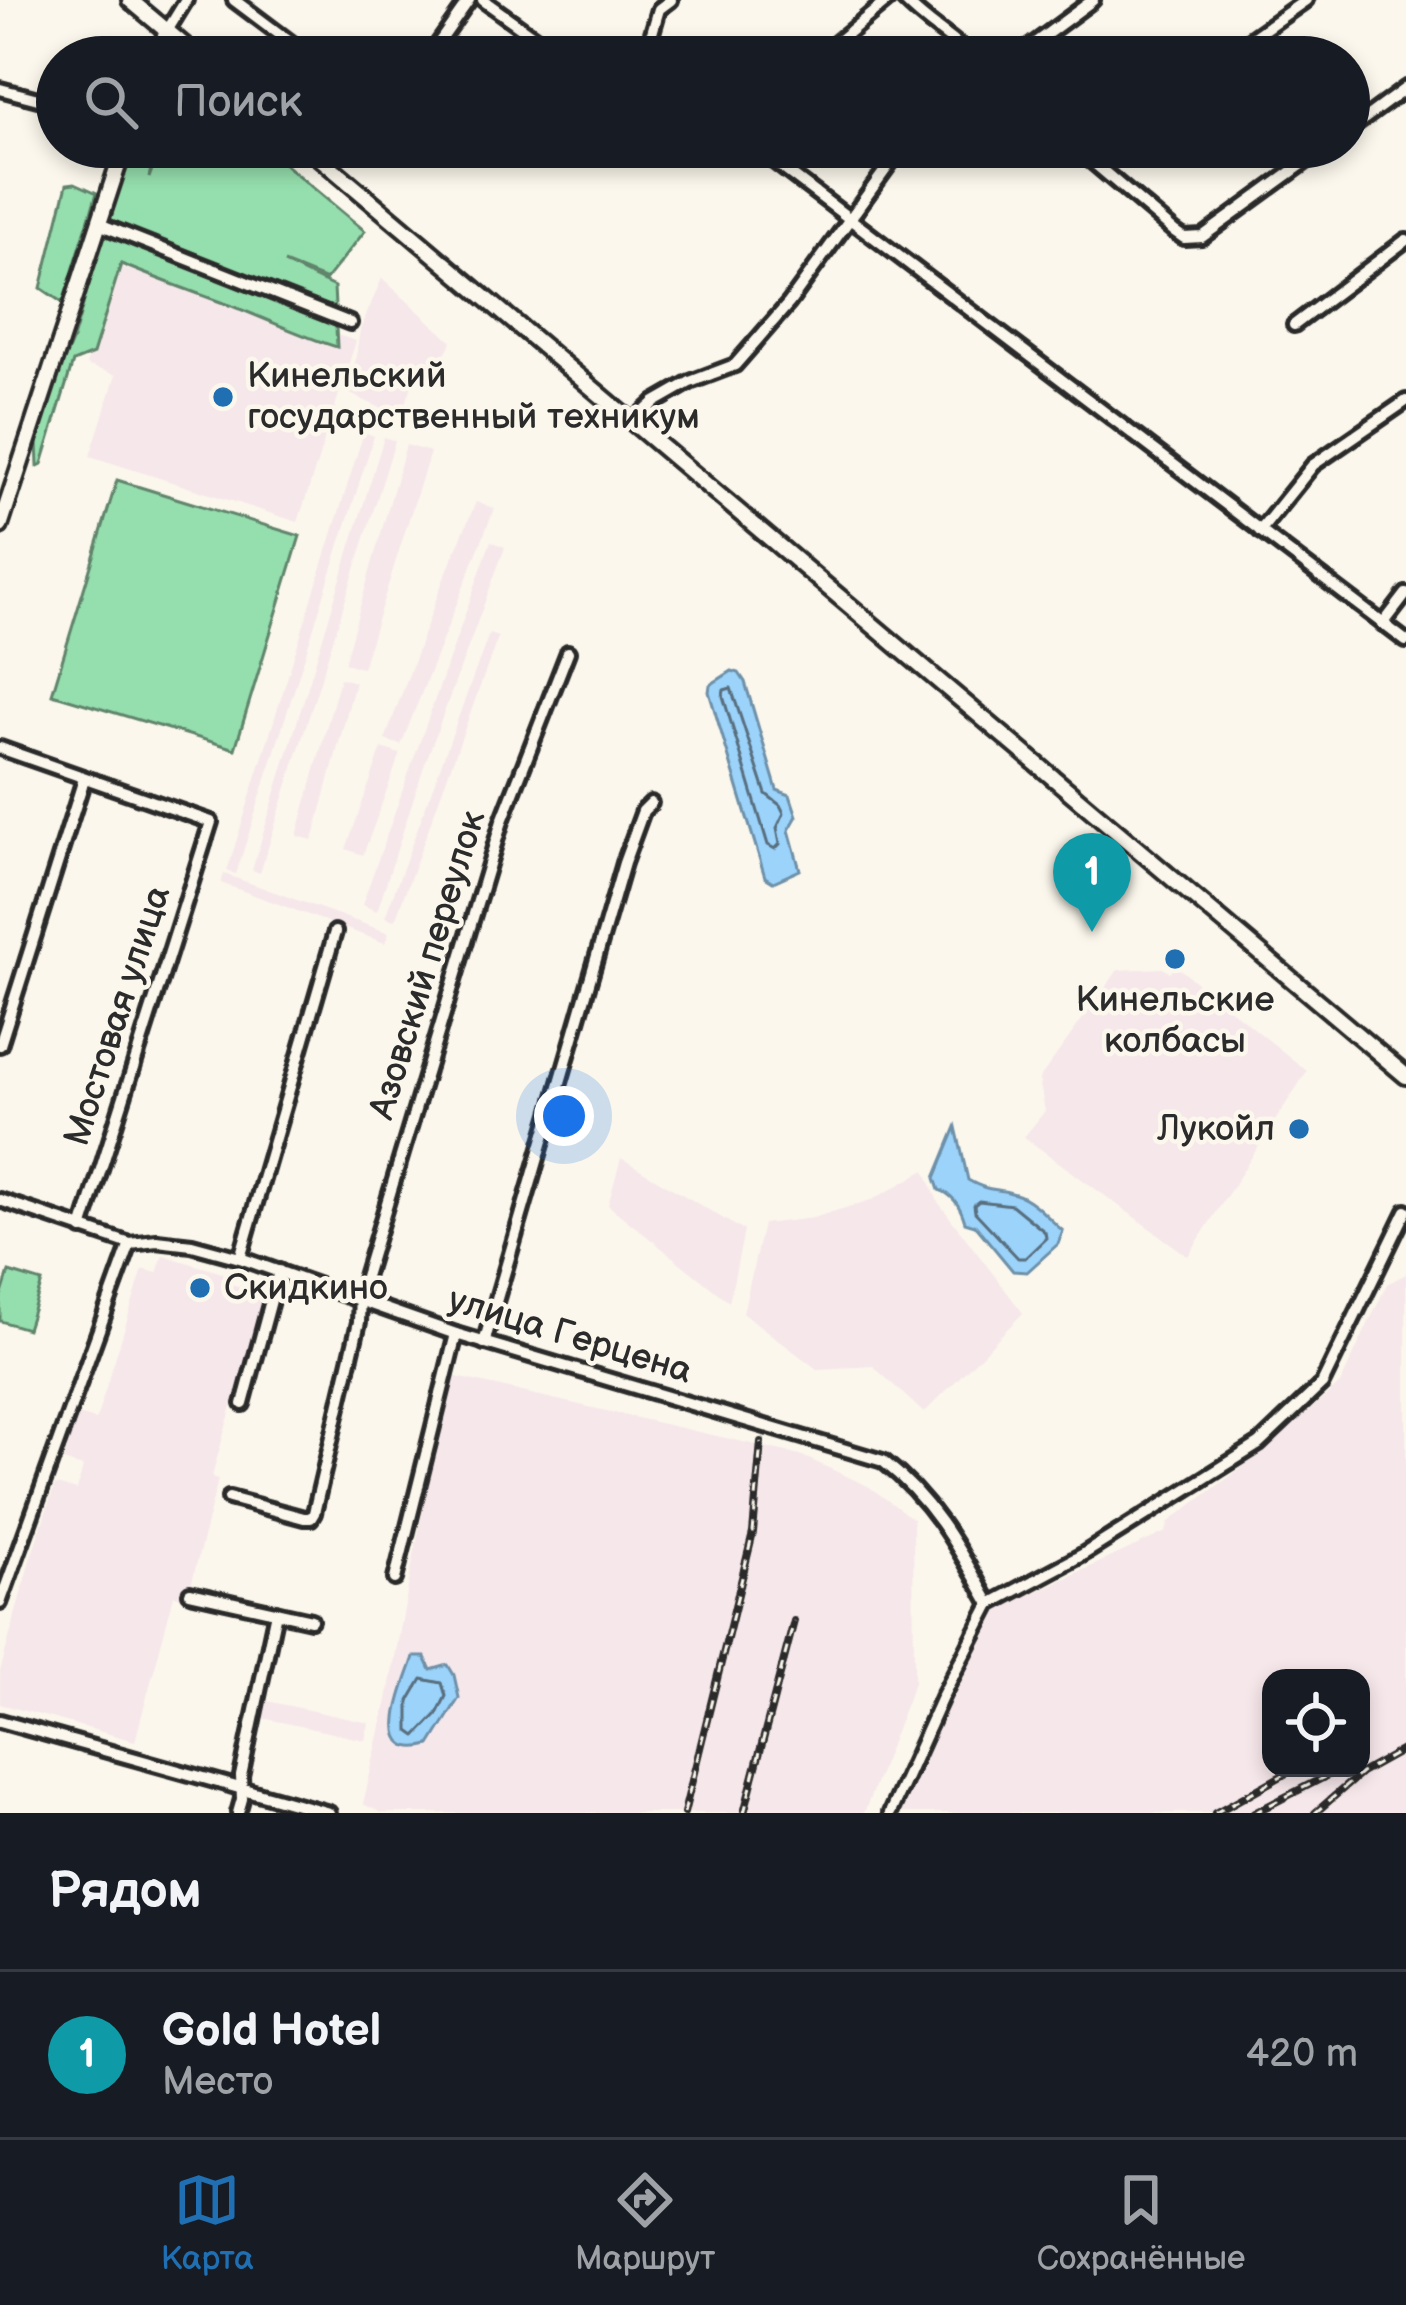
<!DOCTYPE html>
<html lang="ru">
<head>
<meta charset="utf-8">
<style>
	:root { --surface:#171b24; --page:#242831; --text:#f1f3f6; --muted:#9ea1a6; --line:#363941; --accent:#1f6fb2 }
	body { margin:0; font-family:"Balsamiq Sans",sans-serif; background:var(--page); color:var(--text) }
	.controls { position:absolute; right:36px; bottom:36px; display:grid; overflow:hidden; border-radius:24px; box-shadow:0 6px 18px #0003 }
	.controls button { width:108px; height:108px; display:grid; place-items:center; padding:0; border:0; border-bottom:3px solid var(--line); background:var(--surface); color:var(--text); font:60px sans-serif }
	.you { position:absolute; left:564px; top:1116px; width:42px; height:42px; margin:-30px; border:9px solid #fff; border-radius:50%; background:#1a73e8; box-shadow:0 0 0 18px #1a73e833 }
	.badge { display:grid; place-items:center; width:78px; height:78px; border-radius:50%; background:var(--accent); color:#fff; font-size:39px; font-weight:700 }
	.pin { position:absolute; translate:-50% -99px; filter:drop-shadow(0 3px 6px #0008) }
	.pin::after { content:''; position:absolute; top:63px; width:42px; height:36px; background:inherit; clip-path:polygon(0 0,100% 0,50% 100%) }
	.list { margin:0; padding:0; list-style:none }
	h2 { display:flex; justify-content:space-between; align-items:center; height:156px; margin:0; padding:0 48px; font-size:51px }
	h2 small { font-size:39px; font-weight:400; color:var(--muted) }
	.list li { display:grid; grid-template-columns:78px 1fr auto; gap:36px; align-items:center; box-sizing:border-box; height:168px; padding:0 48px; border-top:3px solid var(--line) }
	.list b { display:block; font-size:45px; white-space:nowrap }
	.list p { margin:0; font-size:39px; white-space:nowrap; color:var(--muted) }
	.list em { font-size:39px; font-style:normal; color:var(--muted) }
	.icon { flex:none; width:66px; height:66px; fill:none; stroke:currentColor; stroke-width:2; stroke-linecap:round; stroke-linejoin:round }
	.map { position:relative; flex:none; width:1406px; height:1813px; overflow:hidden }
	.search { position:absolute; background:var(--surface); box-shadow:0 6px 18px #0003; left:36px; right:36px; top:36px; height:132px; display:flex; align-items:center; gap:30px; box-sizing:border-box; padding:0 42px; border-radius:66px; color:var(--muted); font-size:45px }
	.sheet { height:324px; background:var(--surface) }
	nav { display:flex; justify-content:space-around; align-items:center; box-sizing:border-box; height:168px; border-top:3px solid var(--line); background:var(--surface); font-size:33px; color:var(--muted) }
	nav a { display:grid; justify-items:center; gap:6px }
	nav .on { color:var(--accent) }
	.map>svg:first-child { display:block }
	.built { fill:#f6e7ea; fill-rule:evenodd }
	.green { fill:#95dead; stroke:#60846c; stroke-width:3 }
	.water { fill:#9bd3fb; stroke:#6e90a8; stroke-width:3 }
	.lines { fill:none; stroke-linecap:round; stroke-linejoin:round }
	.shore { stroke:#586e7e; stroke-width:3 }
	.minor-casing { stroke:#2b2b2b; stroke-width:20 }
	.major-casing { stroke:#2b2b2b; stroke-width:22 }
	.minor { stroke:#fbf7ec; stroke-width:10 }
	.major { stroke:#fbf7ec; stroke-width:14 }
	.rail-casing { stroke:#2b2b2b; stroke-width:8 }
	.rail { stroke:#fbf7ec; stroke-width:3; stroke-dasharray:9; stroke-linecap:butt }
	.poi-dot { fill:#1f6fb2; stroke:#fbf7ec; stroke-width:4.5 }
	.labels { text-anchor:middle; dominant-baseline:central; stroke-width:9; stroke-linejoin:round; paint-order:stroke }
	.poi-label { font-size:36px; fill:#2b2b2b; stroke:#fbf7ec; text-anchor:start }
	.street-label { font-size:36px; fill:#2b2b2b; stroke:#fbf7ec }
</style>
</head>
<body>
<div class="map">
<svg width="1406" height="1813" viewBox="0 0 1406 1813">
	<rect width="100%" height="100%" fill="#fbf7ec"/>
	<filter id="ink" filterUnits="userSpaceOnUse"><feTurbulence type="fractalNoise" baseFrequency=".00833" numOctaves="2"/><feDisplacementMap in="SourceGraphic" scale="24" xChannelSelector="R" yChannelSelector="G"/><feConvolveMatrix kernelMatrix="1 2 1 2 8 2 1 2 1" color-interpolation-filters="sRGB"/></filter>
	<g filter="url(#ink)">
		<g class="built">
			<path d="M 117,266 L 356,341 L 298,522 L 90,456 L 116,375 L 86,365 Z"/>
			<path d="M 382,278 L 452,342 L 435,368 L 420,363 L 401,417 L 350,394 L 360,330 Z"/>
			<path d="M 364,432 L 374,436 L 236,874 L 227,871 Z"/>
			<path d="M 384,437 L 395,441 L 260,873 L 252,870 Z"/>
			<path d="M 406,445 L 430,452 L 362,668 L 344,663 Z"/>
			<path d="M 476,502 L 494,509 L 401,745 L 385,740 L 441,586 Z"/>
			<path d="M 491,541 L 505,547 L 423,769 L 377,911 L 362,905 Z"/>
			<path d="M 489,634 L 498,637 L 395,920 L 385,917 Z"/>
			<path d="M 340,678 L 355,682 L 313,840 L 297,836 Z"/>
			<path d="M 382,748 L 400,754 L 363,855 L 346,849 Z"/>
			<path d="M 224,874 L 389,933 L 385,943 L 221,883 Z"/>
			<path d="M 1176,966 L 1307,1071 L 1188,1256 L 1024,1137 L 1045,1111 L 1039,1079 L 1118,970 L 1163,968 L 1170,973 Z"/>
			<path d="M 621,1158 L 744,1231 L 729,1302 L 608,1205 Z"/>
			<path d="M 925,1170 L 938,1202 L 1023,1313 L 924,1413 L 873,1366 L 817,1369 L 743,1313 L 763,1224 L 813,1218 L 874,1199 Z"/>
			<path d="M 163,1255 L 232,1276 L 230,1284 L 265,1293 L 216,1461 L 212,1477 L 218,1479 L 188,1597 L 174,1595 L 135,1741 L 0,1704 L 0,1672 L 30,1560 L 55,1485 L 77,1490 L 83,1467 L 63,1461 L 77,1415 L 96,1420 L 143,1269 L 157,1273 Z"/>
			<path d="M 1406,1274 L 1406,1813 L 901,1813 L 936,1727 L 994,1611 L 1166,1532 L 1169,1522 L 1257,1456 L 1340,1384 L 1387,1284 ZM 1271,1678 L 1361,1678 L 1361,1768 L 1271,1768 Z"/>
			<path d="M 448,1375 L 800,1455 L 868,1486 L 913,1519 L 914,1682 L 864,1813 L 382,1813 L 363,1804 L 386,1705 Z"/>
			<path d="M 262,1700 L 369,1723 L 365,1740 L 258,1717 Z"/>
		</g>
		<g class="green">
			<path d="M 129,147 L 155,147 L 149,178 L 160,147 L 264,147 L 365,231 L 326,280 L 284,263 L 334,287 L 337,347 C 300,336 265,318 229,305 C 193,292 157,279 121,264 L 93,354 L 73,362 L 42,464 L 38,466 L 37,441 L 53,387 L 73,339 Z"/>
			<path d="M 75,183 L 97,193 L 63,303 L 41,288 L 67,184 Z"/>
			<path d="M 117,480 L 300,536 L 235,749 L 52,694 Z"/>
			<path d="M 9,1272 L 42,1282 L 27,1329 L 0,1321 L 0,1300 Z"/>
		</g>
		<g class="water">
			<path d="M 732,671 L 739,673 L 745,682 L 777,790 L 790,795 L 797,816 L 789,830 L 800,870 L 773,882 L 765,877 L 709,692 L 710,685 Z"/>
			<path d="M 956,1127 L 968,1180 C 991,1193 994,1187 1015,1194 C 1033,1199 1049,1219 1063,1231 L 1058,1244 L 1027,1272 L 1013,1271 L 975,1225 L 965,1222 C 961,1208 953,1194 939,1190 L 935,1178 Z"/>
			<path d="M 414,1657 L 425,1657 L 431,1670 L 448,1665 L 454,1675 L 459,1698 L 430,1745 C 369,1761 406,1683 414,1657 Z"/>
		</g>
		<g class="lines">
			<g class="shore">
				<path d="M 731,688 L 766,794 L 780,805 L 784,813 L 777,828 L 780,844 L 775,849 L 768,845 L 723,696 L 724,690 Z"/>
				<path d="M 979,1201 L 1012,1205 L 1045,1232 L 1046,1238 L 1025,1258 L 1018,1258 L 975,1212 L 974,1205 Z"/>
				<path d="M 422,1679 L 442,1683 L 446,1696 L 437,1714 L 416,1736 L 409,1731 L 409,1701 Z"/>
			</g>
			<defs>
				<g id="minor">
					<path d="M 234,0 L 310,57"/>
					<path d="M 483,0 L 562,57"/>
					<path d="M 904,0 C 928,25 949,35 972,57"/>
					<path d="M 167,31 L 186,0"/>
					<path d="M 429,57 L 469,0"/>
					<path d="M 645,57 L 659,9 L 671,0"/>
					<path d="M 819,57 L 888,0"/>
					<path d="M 1016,57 L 1093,0"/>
					<path d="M 1225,57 L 1306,0"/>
					<path d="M 0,89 L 57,104"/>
					<path d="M 1349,130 L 1406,88"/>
					<path d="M 755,147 L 1406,641"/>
					<path d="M 1075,147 L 1174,231 L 1184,238 L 1202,237 L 1326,147"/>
					<path d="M 99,224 L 350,323"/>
					<path d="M 1294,325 L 1406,240"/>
					<path d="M 634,421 L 655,402 L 690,382 L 735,365 L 789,303 L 902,147"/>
					<path d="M 1260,531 L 1313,465 L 1406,401"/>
					<path d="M 1383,624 L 1406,594"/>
					<path d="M 0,748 L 211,822 L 82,1229"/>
					<path d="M 0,1045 L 84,779"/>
					<path d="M 0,1200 L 130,1244 L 157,1241 L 192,1245 L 240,1258 L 456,1334 L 883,1461 C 933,1500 959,1549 990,1604"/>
					<path d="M 240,1258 L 335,932"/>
					<path d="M 484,1343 L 624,863 L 643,811 L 651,803"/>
					<path d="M 243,1404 L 279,1271"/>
					<path d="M 229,1498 L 304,1518 L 311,1518 L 314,1513 L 359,1322 L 360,1293 L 502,821 L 568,652"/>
					<path d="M 395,1579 L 456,1334"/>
					<path d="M 190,1593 L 311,1620"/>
					<path d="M 0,1603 L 130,1244"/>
					<path d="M 0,1721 L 329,1813"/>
					<path d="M 238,1813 L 242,1799 L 241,1776 L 276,1612"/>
					<path d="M 890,1813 L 943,1695 L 990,1604 L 1082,1555 L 1259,1444 L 1322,1384 L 1406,1211"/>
				</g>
				<g id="major">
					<path d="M 130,0 L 198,57"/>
					<path d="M 157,57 L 167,31"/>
					<path d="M 307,147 L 1406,1076"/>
					<path d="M 0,526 L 124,147"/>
				</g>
			</defs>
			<use href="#minor" class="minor-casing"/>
			<use href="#major" class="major-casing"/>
			<use href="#minor" class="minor"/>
			<use href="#major" class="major"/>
			<defs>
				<g id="rail">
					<path d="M 684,1813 L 753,1533 L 761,1442"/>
					<path d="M 744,1813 L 794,1621"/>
					<path d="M 1215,1813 L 1285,1774"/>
					<path d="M 1254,1813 L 1342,1768"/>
					<path d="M 1315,1813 L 1361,1773 L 1406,1748"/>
				</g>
			</defs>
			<use href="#rail" class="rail-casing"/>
			<use href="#rail" class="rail"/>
		</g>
	</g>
	<g class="poi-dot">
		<circle cx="223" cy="397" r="12"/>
		<circle cx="1175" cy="959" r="12"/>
		<circle cx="1299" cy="1129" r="12"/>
		<circle cx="200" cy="1288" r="12"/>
	</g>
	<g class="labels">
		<g class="poi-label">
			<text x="247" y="376">Кинельский<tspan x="247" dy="41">государственный техникум</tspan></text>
			<text x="1175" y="1000" text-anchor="middle">Кинельские<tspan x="1175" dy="41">колбасы</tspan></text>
			<text x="1275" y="1129" text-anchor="end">Лукойл</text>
			<text x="224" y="1288">Скидкино</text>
		</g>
		<g class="street-label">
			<text transform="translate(428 965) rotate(-73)">Азовский переулок</text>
			<text transform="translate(118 1016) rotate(-72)">Мостовая улица</text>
			<text transform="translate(570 1336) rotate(17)">улица Герцена</text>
		</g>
	</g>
</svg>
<div class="controls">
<button><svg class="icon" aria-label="locate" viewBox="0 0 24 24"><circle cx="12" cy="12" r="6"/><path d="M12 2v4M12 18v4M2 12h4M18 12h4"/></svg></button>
</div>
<div class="you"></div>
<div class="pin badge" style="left:1092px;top:932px;background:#0f9aa8">1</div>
<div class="search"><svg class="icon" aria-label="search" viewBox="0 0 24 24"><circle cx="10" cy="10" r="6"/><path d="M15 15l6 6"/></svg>Поиск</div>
</div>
<section class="sheet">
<h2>Рядом<small></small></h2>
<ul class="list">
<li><span class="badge" style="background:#0f9aa8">1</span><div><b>Gold Hotel</b><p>Место</p></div><em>420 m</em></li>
</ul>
</section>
<nav>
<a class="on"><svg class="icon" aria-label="map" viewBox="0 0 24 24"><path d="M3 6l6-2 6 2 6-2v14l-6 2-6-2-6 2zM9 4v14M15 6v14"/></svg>Карта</a>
<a><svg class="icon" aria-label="directions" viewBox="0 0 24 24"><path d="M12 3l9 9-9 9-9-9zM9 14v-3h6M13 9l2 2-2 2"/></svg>Маршрут</a>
<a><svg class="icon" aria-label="saved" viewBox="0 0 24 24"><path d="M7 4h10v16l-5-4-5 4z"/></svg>Сохранённые</a>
</nav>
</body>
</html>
